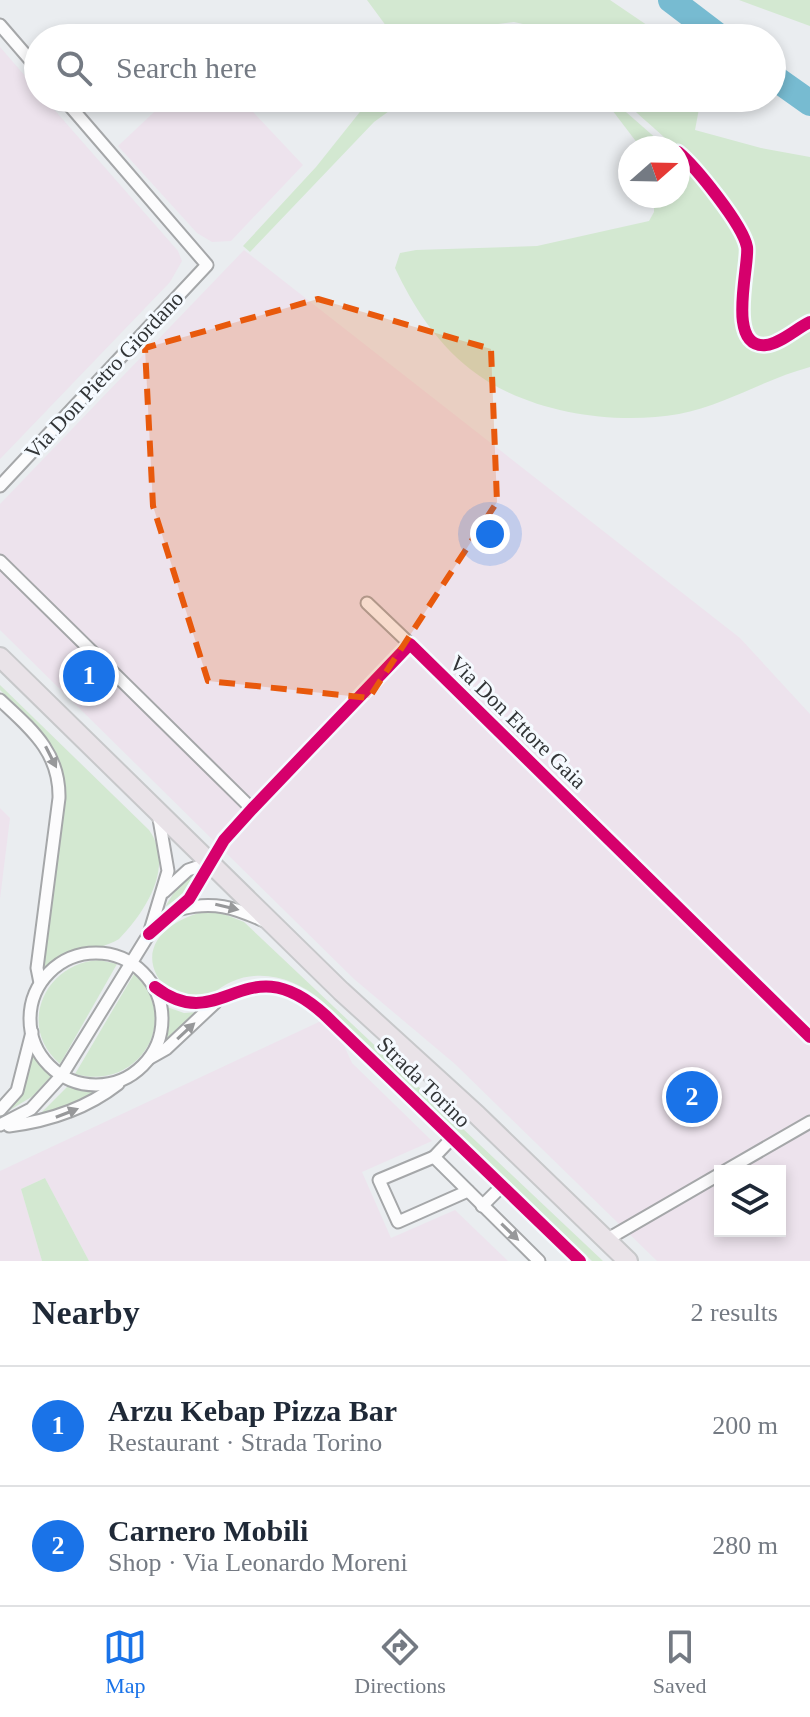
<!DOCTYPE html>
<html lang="en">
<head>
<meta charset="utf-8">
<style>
	:root { --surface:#fff; --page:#f6f6f7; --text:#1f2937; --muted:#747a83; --line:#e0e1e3; --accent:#1a73e8 }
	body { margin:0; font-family:Georgia,serif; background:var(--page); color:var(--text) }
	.controls { position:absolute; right:24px; bottom:24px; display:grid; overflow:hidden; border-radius:0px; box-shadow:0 4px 12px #0003 }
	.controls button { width:72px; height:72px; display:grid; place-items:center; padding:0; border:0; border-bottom:2px solid var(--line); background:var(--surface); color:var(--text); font:40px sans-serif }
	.compass { position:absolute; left:618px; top:136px; width:72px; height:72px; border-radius:50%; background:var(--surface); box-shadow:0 4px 12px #0003; rotate:70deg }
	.you { position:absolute; left:490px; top:534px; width:28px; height:28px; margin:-20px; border:6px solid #fff; border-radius:50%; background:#1a73e8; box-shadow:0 0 0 12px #1a73e833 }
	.badge { display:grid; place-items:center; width:52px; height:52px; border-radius:50%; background:var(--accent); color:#fff; font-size:26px; font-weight:700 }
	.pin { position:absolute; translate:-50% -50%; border:4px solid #fff; box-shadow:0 2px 8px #0006 }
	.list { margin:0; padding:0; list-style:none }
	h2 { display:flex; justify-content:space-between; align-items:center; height:104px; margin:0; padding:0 32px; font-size:34px }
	h2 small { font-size:26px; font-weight:400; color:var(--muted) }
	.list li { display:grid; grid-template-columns:52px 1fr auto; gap:24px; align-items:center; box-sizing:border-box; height:120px; padding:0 32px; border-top:2px solid var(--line) }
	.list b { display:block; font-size:30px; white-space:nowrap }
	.list p { margin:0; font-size:26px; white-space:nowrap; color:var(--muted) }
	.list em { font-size:26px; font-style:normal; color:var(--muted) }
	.icon { flex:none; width:44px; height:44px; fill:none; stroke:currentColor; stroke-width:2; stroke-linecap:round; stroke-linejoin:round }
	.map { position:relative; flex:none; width:810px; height:1261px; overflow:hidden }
	.search { position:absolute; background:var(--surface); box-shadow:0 4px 12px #0003; left:24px; right:24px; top:24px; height:88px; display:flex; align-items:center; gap:20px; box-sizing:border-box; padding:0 28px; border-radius:44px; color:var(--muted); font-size:30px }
	.sheet { height:344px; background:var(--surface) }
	nav { display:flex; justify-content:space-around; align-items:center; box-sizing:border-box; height:112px; border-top:2px solid var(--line); background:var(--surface); font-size:22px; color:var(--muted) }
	nav a { display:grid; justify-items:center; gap:4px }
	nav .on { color:var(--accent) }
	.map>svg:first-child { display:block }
	.industrial { fill:#ede3ed; fill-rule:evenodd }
	.green { fill:#d3e8d1 }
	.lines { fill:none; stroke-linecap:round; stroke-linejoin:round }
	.river { stroke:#77bbd1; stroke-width:26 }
	.minor-casing { stroke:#a5a7a9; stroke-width:15 }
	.primary-casing { stroke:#c7c8ca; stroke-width:22 }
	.minor { stroke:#fcfcfd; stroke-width:11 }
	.primary { stroke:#e9e3e8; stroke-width:18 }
	.cycleway-casing { stroke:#f5faff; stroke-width:17 }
	.cycleway { stroke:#d6006c; stroke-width:12 }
	.oneway { fill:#97989a }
	.marked { fill:#e8590c; fill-opacity:0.2; stroke:#e8590c; stroke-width:6; stroke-dasharray:16 10; stroke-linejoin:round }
	.labels { text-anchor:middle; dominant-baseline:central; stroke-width:6; stroke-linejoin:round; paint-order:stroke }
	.street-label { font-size:22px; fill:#323537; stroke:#f5faff }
</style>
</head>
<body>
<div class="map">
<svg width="810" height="1261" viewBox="0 0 810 1261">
	<rect width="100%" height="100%" fill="#eaedf0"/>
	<g class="industrial">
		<path d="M 0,47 L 38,91 L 38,98 L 44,98 L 178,251 L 182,261 L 170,282 L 0,459 Z"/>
		<path d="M 169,98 L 240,98 L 303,165 L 231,241 L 212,242 L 197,233 L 118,146 Z"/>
		<path d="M 244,250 L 740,638 L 810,714 L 810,1261 L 657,1261 L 455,1064 L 354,979 L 0,630 L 0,504 ZM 720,1171 L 780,1171 L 780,1231 L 720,1231 Z"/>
		<path d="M 0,808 L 10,818 L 0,899 Z"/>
		<path d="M 321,1021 L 341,1039 L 352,1063 L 432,1141 L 362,1172 L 391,1238 L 455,1210 L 508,1261 L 89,1261 L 45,1178 L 21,1189 L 42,1261 L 0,1261 L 0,1171 Z"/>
	</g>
	<g class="green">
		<path d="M 367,0 L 610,0 L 666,38 L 553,38 L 541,28 L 514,22 L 498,24 L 469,38 L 395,38 Z"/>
		<path d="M 739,0 L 810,0 L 810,26 Z"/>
		<path d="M 508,30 L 541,38 L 487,38 Z"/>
		<path d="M 371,98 L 407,98 L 374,122 L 250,252 L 243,246 L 316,167 Z"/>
		<path d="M 603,98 L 610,98 L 667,148 L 641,148 Z"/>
		<path d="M 621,98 L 701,98 L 695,130 L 761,148 L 810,157 L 810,317 L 770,340 L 754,335 C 734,299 758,277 749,245 C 733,189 661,137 621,98 Z"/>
		<path d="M 678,158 C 697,175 734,220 742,243 C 753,279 713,327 764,350 L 810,326 L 810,367 C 765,379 725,405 679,414 C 612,426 524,412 470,369 C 436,342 413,306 395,268 L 400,253 L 416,250 L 537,246 L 649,221 L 654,212 L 654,196 L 678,196 Z"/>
		<path d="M 0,685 L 149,830 C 175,866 146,911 119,939 C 92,955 73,942 43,970 L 65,800 C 69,749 33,722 0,690 Z"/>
		<path d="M 195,874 L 185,893 L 165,907 L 181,881 Z"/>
		<path d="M 214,910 L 244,922 L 603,1261 L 592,1261 L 321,1000 C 296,979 262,968 231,982 C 220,987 209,998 196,998 C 188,999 179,995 171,993 C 127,952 168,916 214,910 Z"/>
		<path d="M 99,960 L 117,964 L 60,1064 C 16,1026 45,963 99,960 Z"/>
		<path d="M 134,974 C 183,1019 139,1092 75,1074 Z"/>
		<path d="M 167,1007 L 184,1013 L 197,1012 L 165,1040 Z"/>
		<path d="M 31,1050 L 52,1075 L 33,1096 L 5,1113 L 23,1091 Z"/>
		<path d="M 68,1086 L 104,1090 L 34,1120 Z"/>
		<path d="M 45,1178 L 89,1261 L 42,1261 L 21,1189 Z"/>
	</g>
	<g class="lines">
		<g class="river">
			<path d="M 671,0 L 721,38"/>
			<path d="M 772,76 L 810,103"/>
		</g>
		<defs>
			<g id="minor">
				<path d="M 0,25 L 38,69"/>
				<path d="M 0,486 L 207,265 L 63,98"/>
				<path d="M 0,561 L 252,809"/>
				<path d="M 367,603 L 410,644"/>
				<path d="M 0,700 C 31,729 60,752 59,798 L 37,968 L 40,983"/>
				<path d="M 164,892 L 188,870 L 209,863"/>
				<path d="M 181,909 C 213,901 234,907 264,921"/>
				<path d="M 149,934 L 189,899 L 224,840 L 252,809 L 410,644 L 810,1037"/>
				<circle cx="96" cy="1019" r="66"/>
				<path d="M 155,987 C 223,1039 245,941 326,1016 L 580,1261"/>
				<path d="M 150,1058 L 166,1049 L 215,1003"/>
				<path d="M 0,1110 L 17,1091 L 32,1032"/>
				<path d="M 0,1125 L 31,1109 L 62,1075 L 149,934 L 168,871 L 158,813"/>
				<path d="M 9,1126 C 49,1121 86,1109 118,1084"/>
				<path d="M 452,1138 L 434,1157 L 539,1261"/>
				<path d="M 434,1157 L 379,1180 L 398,1222 L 468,1191"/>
				<path d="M 725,1171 L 810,1122"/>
				<path d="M 482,1206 L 502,1186"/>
				<path d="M 606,1240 L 720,1174"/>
			</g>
			<path id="primary" d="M 0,657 L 341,991 L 477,1115 L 628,1261"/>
		</defs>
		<use href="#minor" class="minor-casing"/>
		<use href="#primary" class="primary-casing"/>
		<use href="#minor" class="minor"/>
		<use href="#primary" class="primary"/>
		<defs>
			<g id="cycleway">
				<path d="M 678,152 C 695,166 743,225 747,247 C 750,264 725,349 766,345 C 780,344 797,328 810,322"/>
				<path d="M 149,934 L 189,899 L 224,840 L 252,809 L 410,644 L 810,1037"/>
				<path d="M 155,987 C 223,1039 245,941 326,1016 L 580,1261"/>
			</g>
		</defs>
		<use href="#cycleway" class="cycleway-casing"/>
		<use href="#cycleway" class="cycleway"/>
	</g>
	<defs><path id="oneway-solid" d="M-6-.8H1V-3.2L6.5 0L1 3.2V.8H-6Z" transform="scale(2)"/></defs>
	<g class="oneway">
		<use href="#oneway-solid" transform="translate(51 757) rotate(63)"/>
		<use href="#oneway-solid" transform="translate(227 907) rotate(13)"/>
		<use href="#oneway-solid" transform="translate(186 1031) rotate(-43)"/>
		<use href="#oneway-solid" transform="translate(67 1113) rotate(-21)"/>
		<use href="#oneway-solid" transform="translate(510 1232) rotate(44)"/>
	</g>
	<path class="marked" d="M 318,299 L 491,349 L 497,502 L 369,698 L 208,681 L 153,506 L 145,348 Z"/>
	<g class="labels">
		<g class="street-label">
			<text transform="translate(104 375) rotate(-47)">Via Don Pietro Giordano</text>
			<text transform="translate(518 722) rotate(44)">Via Don Ettore Gaia</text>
			<text transform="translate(424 1082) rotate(44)">Strada Torino</text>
		</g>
	</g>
</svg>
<div class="controls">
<button><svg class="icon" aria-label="layers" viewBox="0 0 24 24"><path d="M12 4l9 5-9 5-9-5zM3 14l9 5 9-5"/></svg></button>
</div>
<svg class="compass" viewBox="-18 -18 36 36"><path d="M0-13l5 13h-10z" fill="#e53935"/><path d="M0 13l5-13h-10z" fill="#747a83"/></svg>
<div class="you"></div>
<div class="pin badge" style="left:89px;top:676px">1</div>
<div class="pin badge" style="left:692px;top:1097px">2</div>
<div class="search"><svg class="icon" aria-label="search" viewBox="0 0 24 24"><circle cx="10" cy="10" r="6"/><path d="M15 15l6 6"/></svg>Search here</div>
</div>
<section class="sheet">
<h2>Nearby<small>2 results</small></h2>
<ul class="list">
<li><span class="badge">1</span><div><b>Arzu Kebap Pizza Bar</b><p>Restaurant · Strada Torino</p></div><em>200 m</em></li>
<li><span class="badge">2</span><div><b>Carnero Mobili</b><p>Shop · Via Leonardo Moreni</p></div><em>280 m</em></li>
</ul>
</section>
<nav>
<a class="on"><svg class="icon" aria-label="map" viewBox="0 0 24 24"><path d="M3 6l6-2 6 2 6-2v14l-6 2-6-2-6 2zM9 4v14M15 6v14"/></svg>Map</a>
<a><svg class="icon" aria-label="directions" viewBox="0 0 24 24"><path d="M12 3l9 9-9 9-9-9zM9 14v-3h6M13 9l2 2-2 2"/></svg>Directions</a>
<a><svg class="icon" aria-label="saved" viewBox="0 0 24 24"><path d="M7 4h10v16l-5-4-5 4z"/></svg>Saved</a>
</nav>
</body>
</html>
